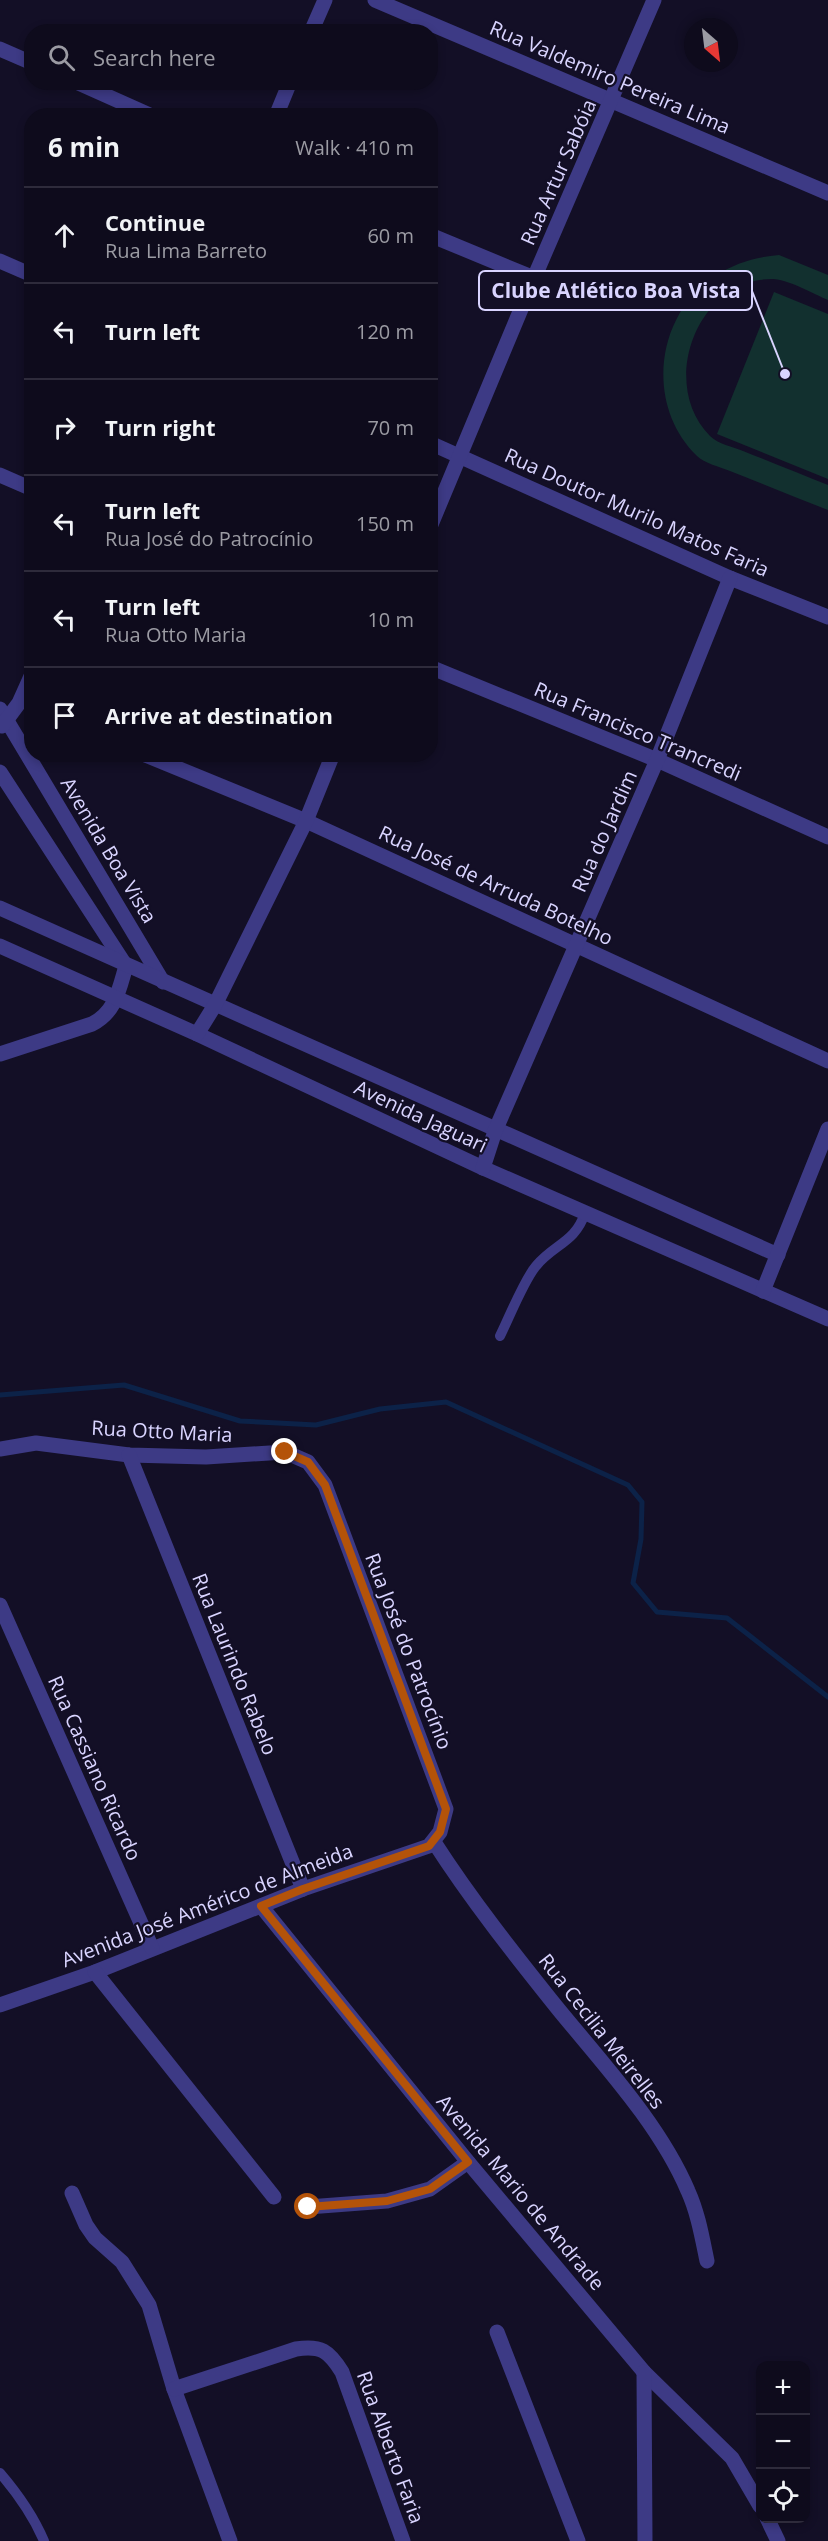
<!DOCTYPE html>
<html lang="en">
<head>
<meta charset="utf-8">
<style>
	:root { --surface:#0e0b1c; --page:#1c1929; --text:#f1f3f6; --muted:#9b9ba3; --line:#2e2b3b }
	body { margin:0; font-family:"Open Sans",sans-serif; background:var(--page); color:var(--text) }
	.controls { position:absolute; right:18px; bottom:18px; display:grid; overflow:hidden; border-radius:12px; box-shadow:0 3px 9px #0003 }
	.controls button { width:54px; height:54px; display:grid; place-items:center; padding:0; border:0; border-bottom:2px solid var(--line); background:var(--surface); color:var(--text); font:30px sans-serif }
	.compass { position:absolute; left:684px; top:18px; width:54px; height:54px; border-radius:50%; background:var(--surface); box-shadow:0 3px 9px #0003; rotate:152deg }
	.stop { position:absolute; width:18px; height:18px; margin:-14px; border:4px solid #b45309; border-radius:50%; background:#fff }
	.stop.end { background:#b45309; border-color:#fff; box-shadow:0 2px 6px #0008 }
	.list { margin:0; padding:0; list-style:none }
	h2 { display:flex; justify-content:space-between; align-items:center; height:78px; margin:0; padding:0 24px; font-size:26px }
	h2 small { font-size:20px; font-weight:400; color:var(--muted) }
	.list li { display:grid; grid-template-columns:39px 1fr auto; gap:18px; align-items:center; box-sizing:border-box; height:96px; padding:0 24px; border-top:2px solid var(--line) }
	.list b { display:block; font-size:22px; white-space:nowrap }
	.list p { margin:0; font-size:20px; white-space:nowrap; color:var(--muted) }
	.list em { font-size:20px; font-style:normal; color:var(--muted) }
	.icon { flex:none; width:33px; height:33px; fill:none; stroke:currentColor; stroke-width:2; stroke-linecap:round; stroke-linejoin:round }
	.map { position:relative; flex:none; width:828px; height:2541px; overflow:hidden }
	.search { position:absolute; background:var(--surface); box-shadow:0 3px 9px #0003; left:24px; top:24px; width:414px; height:66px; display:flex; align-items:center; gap:15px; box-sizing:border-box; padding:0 21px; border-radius:24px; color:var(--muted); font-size:22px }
	.panel { position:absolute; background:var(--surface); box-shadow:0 3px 9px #0003; left:24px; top:108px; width:414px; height:654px; border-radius:24px }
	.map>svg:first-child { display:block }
	.green { fill:#12302f }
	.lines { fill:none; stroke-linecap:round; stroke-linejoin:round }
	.stream { stroke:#0c2248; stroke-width:5 }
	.service { stroke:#3d3a85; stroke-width:10 }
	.minor { stroke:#3d3a85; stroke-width:15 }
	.route { stroke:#b45309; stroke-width:8 }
	.labels { text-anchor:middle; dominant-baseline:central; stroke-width:4.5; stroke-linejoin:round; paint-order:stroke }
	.street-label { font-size:20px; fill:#d9d4ff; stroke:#130f26 }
	.leader { fill:none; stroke:#d9d4ff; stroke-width:2 }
	.callout-dot { fill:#d9d4ff; stroke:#130f26; stroke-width:2 }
	.callout { fill:#130f26; stroke:#d9d4ff; stroke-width:2 }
	.callout-label { font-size:21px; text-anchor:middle; font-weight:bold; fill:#d9d4ff }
</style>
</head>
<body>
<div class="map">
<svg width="828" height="2541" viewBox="0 0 828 2541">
	<rect width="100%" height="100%" fill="#130f26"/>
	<g class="green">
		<path d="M 779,255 L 828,275 L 828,300 C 814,294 787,279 773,279 C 697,278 658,384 710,436 C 718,444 733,447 743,451 C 771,462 800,474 828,485 L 828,510 C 795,497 763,484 730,471 C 720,467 704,463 697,456 C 645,406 655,315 715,276 C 735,263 756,257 779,255 Z"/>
		<path d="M 774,292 L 828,314 L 828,479 L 717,434 Z"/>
	</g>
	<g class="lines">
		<path class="stream" d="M 0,1395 L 124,1385 L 240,1421 L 316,1425 L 380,1409 L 446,1402 L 628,1485 L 642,1502 L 641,1539 L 633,1583 L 657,1612 L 727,1618 L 828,1697"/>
		<g class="service">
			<path d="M 500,1336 C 509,1318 524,1280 536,1266 C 554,1244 575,1243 585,1213"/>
			<path d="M 0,2473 C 18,2494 33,2515 44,2541"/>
		</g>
		<g class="minor">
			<path d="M 375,0 L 828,193"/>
			<path d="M 311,32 L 325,0"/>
			<path d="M 0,49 L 32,63"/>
			<path d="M 76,82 L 152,116"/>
			<path d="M 276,116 L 290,82"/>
			<path d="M 430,235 L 534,278"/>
			<path d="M 0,261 L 32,275"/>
			<path d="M 430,443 L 730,578 L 828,617"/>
			<path d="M 0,475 L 32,489"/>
			<path d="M 430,527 L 534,278 L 654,0"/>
			<path d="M 430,667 L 657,760 L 828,837"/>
			<path d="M 0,709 L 163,982"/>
			<path d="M 2,726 L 19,703 L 32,674"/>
			<path d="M 143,754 L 306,821 L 828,1061"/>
			<path d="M 0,772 L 126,966 C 119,989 116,1012 92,1024 L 0,1054"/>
			<path d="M 0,908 L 778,1255"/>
			<path d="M 0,946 L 197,1034 L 483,1168 L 828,1319"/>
			<path d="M 197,1034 L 215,1005 L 306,821 L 333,754"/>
			<path d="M 483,1168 L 495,1131 L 657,760 L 730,578"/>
			<path d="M 763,1291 L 828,1129"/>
			<path d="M 0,1449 L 36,1443 L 129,1455 L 206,1457 L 285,1452 L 308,1462 L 325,1485 L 446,1809 L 440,1832 L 429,1846 L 303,1889 L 95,1972 L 0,2005"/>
			<path d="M 129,1455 L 303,1889"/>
			<path d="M 0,1605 L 152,1948"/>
			<path d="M 434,1842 C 472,1901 515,1955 559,2010 C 604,2065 660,2125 688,2191 C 698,2213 702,2237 707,2261"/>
			<path d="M 261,1906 L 468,2162 L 644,2372 L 732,2458 L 760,2506"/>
			<path d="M 95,1972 L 274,2197"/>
			<path d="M 72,2193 L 86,2225 L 95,2238 L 122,2262 L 149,2305 L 174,2389 L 230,2541"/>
			<path d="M 308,2207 L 387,2201 L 430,2189 L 468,2162"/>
			<path d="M 497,2332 L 578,2541"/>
			<path d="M 644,2372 L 645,2541"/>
			<path d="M 174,2389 L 296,2349 C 321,2345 329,2351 342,2372 L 403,2541"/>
			<path d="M 767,2518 L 778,2541"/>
		</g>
	</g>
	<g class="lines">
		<path class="route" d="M 285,1452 L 308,1462 L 325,1485 L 446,1809 L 440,1832 L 429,1846 L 303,1889 L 261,1906 L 468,2162 L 430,2189 L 387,2201 L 308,2207"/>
	</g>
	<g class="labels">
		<g class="street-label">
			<text transform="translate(610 77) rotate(23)">Rua Valdemiro Pereira Lima</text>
			<text transform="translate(558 172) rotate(-66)">Rua Artur Sabóia</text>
			<text transform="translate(637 512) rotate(24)">Rua Doutor Murilo Matos Faria</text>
			<text transform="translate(638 731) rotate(23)">Rua Francisco Trancredi</text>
			<text transform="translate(604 831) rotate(-66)">Rua do Jardim</text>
			<text transform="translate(109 850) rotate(59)">Avenida Boa Vista</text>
			<text transform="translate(496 885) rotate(25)">Rua José de Arruda Botelho</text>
			<text transform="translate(421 1116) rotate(25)">Avenida Jaguari</text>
			<text transform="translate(162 1431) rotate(3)">Rua Otto Maria</text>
			<text transform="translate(409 1651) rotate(69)">Rua José do Patrocínio</text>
			<text transform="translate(235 1664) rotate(68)">Rua Laurindo Rabelo</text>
			<text transform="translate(95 1768) rotate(66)">Rua Cassiano Ricardo</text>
			<text transform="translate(207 1905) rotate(-21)">Avenida José Américo de Almeida</text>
			<text transform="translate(602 2031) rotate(52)">Rua Cecilia Meirelles</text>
			<text transform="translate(521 2192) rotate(50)">Avenida Mario de Andrade</text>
			<text transform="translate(391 2447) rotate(70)">Rua Alberto Faria</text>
		</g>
	</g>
	<path class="leader" d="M785 374L752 291"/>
	<circle class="callout-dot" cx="785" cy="374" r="6"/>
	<rect class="callout" x="479" y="271" width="273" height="39" rx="6"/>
	<g class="callout-label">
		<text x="616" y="298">Clube Atlético Boa Vista</text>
	</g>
</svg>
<div class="controls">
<button>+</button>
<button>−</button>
<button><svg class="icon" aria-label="locate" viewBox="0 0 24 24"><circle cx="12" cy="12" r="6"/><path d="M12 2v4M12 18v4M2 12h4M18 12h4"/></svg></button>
</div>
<svg class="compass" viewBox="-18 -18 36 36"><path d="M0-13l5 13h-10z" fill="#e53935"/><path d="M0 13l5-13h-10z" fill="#9b9ba3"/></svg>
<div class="stop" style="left:308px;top:2207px"></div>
<div class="stop end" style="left:285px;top:1452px"></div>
<div class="search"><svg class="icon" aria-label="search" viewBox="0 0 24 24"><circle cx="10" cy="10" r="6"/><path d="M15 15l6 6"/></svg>Search here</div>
<section class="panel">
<h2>6 min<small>Walk · 410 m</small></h2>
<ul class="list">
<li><svg class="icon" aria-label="ahead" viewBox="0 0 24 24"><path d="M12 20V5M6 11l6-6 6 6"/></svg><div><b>Continue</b><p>Rua Lima Barreto</p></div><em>60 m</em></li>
<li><svg class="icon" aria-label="left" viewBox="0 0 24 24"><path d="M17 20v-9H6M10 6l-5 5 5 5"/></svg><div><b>Turn left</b></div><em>120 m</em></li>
<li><svg class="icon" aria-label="right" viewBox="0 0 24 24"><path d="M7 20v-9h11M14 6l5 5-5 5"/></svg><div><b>Turn right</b></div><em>70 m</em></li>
<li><svg class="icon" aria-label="left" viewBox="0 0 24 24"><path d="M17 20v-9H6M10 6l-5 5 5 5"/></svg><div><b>Turn left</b><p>Rua José do Patrocínio</p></div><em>150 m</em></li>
<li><svg class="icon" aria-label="left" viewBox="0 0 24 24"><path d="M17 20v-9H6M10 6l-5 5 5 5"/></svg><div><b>Turn left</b><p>Rua Otto Maria</p></div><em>10 m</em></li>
<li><svg class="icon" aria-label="arrive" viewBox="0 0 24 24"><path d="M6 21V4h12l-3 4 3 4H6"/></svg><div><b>Arrive at destination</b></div></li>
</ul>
</section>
</div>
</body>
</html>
